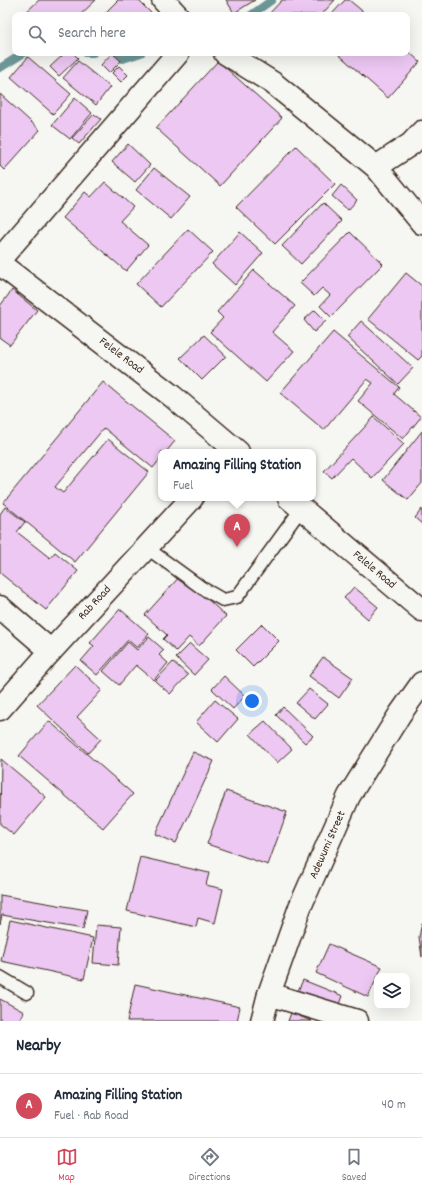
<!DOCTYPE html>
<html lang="en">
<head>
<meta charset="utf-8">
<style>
	:root { --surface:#fff; --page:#f6f6f7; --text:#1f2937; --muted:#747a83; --line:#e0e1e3; --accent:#d1495b }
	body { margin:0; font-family:Dekko,sans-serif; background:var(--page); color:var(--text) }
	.controls { position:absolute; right:12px; bottom:12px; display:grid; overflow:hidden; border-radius:8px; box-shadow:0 4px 16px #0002 }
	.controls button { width:36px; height:36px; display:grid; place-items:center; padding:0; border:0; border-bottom:1px solid var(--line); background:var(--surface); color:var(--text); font:20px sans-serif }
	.you { position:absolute; left:252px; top:701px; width:14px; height:14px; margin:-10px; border:3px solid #fff; border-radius:50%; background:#1a73e8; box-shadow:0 0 0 6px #1a73e833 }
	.badge { display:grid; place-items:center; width:26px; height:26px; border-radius:50%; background:var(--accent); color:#fff; font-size:13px; font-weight:700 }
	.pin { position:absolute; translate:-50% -33px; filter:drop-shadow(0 1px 2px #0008) }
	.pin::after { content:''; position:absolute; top:21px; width:14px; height:12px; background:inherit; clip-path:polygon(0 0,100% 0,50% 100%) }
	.popup { position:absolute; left:158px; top:449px; width:158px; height:52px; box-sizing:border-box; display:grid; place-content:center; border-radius:8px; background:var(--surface); filter:drop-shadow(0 1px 3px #0005); font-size:13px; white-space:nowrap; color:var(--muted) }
	.popup b { font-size:15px; color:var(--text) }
	.popup::after { content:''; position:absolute; left:50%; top:100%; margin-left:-8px; border:8px solid transparent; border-top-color:var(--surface) }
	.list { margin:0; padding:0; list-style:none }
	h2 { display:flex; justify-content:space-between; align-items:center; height:52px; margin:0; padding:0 16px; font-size:17px }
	h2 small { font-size:13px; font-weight:400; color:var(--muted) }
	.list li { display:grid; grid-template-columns:26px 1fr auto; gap:12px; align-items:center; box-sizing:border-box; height:64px; padding:0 16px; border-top:1px solid var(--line) }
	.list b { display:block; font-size:15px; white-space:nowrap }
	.list p { margin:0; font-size:13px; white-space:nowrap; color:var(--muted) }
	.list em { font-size:13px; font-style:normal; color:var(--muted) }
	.icon { flex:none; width:22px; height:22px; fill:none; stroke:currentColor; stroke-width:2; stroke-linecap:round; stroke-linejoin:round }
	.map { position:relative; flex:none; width:422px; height:1021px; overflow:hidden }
	.search { position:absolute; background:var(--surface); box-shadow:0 4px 16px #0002; left:12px; right:12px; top:12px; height:44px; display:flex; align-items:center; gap:10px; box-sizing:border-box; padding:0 14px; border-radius:8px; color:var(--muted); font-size:15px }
	.sheet { height:116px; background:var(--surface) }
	nav { display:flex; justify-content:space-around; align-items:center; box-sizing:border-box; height:56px; border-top:1px solid var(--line); background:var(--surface); font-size:11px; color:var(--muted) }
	nav a { display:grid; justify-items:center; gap:2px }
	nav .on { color:var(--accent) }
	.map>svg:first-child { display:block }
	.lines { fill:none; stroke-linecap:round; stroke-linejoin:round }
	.stream { stroke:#6d9797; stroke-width:8 }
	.building { fill:#ecc8f2; stroke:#3b2a1e }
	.lane-casing { stroke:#3b2a1e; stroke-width:15 }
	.street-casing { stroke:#3b2a1e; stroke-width:25 }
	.lane { stroke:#f6f6f2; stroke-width:12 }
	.street { stroke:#f6f6f2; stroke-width:22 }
	.labels { text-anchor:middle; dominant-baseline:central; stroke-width:3; stroke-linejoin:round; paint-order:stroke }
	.street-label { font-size:12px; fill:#3b2a1e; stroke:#f6f6f2 }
</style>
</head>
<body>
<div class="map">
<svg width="422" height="1021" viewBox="0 0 422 1021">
	<rect width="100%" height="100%" fill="#f6f6f2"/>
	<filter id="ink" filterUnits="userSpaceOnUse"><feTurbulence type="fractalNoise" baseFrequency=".025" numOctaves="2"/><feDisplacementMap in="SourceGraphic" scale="8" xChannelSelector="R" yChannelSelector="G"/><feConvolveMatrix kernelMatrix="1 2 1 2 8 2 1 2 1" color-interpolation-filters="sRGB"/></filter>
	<g filter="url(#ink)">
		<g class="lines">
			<g class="stream">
				<path d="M 251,15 L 272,0"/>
				<path d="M 86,53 L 93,53"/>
				<path d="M 115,53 L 123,59 L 141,53"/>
				<path d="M 0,68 L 24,53"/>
			</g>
		</g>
		<g class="building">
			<path d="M 39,0 L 96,0 L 80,15 L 23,15 Z"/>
			<path d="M 118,0 L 138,0 L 153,15 L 103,15 Z"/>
			<path d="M 226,0 L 255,0 L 234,13 Z"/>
			<path d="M 282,0 L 335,0 L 321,15 L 268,15 Z"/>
			<path d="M 345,0 L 349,0 L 367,15 L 331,15 Z"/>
			<path d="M 407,50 L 420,62 L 388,98 L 337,53 L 407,53 Z"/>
			<path d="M 65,53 L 73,53 L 78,58 L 59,76 L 50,67 Z"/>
			<path d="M 112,53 L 121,61 L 109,73 L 101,65 Z"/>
			<path d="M 28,57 L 71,94 L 53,114 L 11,77 Z"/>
			<path d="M 78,61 L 110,87 L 96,105 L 63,78 Z"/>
			<path d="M 218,61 L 282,118 L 220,186 L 156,128 Z"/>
			<path d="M 119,66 L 128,75 L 121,82 L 112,73 Z"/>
			<path d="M 0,94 L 40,130 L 4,170 L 0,166 Z"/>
			<path d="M 75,98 L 92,113 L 70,139 L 52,125 Z"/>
			<path d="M 94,114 L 101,119 L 79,144 L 72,138 Z"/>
			<path d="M 128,144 L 150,165 L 135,182 L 112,162 Z"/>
			<path d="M 296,146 L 335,184 L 275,244 L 236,207 Z"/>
			<path d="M 154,168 L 190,197 L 171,219 L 136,190 Z"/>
			<path d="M 105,182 L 133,207 L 120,221 L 148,245 L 126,271 L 63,218 L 85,192 L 91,197 Z"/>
			<path d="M 341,185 L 357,200 L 348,210 L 332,196 Z"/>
			<path d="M 323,203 L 342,221 L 301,264 L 282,246 Z"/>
			<path d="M 188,229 L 213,252 L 161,307 L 136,284 Z"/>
			<path d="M 240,232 L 263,253 L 235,285 L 212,264 Z"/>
			<path d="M 350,232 L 383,264 L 331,317 L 320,306 L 330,295 L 322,288 L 314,296 L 300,283 Z"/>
			<path d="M 254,270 L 295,306 L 272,332 L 294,351 L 266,382 L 210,332 L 223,318 L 217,312 Z"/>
			<path d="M 406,273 L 422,286 L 422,356 L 418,360 L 368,319 Z"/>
			<path d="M 12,290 L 37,310 L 10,345 L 0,338 L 0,306 Z"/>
			<path d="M 315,310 L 326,321 L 314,332 L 304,320 Z"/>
			<path d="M 361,321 L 413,368 L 398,384 L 347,337 Z"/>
			<path d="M 333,332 L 399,387 L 394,394 L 421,417 L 403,439 L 358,401 L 373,383 L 367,379 L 324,430 L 280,393 Z"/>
			<path d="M 204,335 L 226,356 L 202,380 L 180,358 Z"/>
			<path d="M 103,382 L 175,441 L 166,452 L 161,452 L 161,458 L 153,468 L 104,428 L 55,487 L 63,493 L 108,439 L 149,472 L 75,562 L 3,503 Z"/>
			<path d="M 374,417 L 404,444 L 372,478 L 351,458 L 332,478 L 324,471 Z"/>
			<path d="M 422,431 L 422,483 L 408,500 L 383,480 Z"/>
			<path d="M 5,507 L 25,522 L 17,532 L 50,558 L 55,552 L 78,571 L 46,610 L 0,573 L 0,514 Z"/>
			<path d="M 422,509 L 422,524 L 415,518 Z"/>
			<path d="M 181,575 L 226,616 L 199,646 L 189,637 L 176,651 L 163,639 L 167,635 L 145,615 Z"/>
			<path d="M 354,587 L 378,607 L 368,619 L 344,598 Z"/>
			<path d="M 120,609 L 149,634 L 137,648 L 128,640 L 97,675 L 81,661 L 94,646 L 90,643 Z"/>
			<path d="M 262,624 L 279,641 L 253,667 L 236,650 Z"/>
			<path d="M 149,637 L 164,650 L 159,655 L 168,663 L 154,680 L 136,665 L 119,685 L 103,671 L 128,642 L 137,650 Z"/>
			<path d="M 190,644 L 208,660 L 194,675 L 176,658 Z"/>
			<path d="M 323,657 L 353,678 L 339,698 L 309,676 Z"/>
			<path d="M 173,662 L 188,675 L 170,694 L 155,681 Z"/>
			<path d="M 75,665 L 102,690 L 77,717 L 101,739 L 88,753 L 37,705 Z"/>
			<path d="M 224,676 L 245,696 L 233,709 L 212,689 Z"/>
			<path d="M 309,689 L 328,704 L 315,719 L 296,703 Z"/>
			<path d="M 215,700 L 238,719 L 218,742 L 196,722 Z"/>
			<path d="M 283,707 L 313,736 L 305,743 L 276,715 Z"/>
			<path d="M 49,721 L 133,794 L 103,828 L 19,756 Z"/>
			<path d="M 265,721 L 292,749 L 277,763 L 250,734 Z"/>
			<path d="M 193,752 L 214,761 L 176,843 L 155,834 Z"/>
			<path d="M 1,759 L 46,797 L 14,835 L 0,824 Z"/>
			<path d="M 226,791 L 287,812 L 268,865 L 207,844 Z"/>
			<path d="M 140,857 L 209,873 L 206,885 L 223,889 L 215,923 L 198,918 L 196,927 L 127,911 Z"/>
			<path d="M 0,895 L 87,910 L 83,929 L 2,915 L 0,924 Z"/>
			<path d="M 10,920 L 93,938 L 84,979 L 1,961 Z"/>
			<path d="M 422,923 L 422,957 L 419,937 Z"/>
			<path d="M 96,925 L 121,927 L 118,965 L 93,963 Z"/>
			<path d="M 329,944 L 382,967 L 368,997 L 316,973 Z"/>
			<path d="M 303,980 L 343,996 L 337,1012 L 296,995 Z"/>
			<path d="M 135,984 L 240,1007 L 237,1021 L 127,1021 Z"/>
			<path d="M 0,999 L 24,1012 L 19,1021 L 0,1021 Z"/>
			<path d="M 291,1013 L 312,1021 L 288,1021 Z"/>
		</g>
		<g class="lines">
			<defs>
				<g id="lane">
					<path d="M 147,548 L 202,588 L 223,600 L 237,597 L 301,509"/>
					<path d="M 0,977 L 27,993"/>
				</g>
				<g id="street">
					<path d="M 163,0 L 177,15"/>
					<path d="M 225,53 L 273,83 L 376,167 L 422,223"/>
					<path d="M 376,167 L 411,144 L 422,132"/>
					<path d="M 0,259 L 178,53"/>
					<path d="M 0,264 L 172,396 L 238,452"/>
					<path d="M 289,498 L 422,610"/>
					<path d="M 0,607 L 51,651"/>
					<path d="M 0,709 L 51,651 L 192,498"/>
					<path d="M 269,994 L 357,1021"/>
					<path d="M 262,1021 L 269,994 L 300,907 L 349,796 L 400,714 L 422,683"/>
				</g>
			</defs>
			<use href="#lane" class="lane-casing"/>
			<use href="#street" class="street-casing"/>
			<use href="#lane" class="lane"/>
			<use href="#street" class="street"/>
		</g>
	</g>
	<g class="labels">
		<g class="street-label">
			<text transform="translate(121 356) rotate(37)">Felele Road</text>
			<text transform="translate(374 570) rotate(40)">Felele Road</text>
			<text transform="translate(95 603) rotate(-47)">Rab Road</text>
			<text transform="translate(328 845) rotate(-66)">Adewumi Street</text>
		</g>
	</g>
</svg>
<div class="controls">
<button><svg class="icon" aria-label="layers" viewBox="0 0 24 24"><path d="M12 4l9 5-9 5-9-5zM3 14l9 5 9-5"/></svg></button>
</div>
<div class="you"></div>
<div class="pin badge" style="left:237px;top:547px">A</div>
<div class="popup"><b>Amazing Filling Station</b>Fuel</div>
<div class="search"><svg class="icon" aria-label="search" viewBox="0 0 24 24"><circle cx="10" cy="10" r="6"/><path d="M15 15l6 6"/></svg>Search here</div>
</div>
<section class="sheet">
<h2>Nearby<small></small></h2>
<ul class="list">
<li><span class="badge">A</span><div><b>Amazing Filling Station</b><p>Fuel · Rab Road</p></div><em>40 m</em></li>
</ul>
</section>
<nav>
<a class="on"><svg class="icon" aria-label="map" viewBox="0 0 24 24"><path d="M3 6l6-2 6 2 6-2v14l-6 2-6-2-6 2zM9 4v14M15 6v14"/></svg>Map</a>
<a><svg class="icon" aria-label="directions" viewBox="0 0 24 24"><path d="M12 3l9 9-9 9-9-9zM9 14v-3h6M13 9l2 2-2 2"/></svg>Directions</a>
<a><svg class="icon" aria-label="saved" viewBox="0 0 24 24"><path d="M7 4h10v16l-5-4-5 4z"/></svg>Saved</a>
</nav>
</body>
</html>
